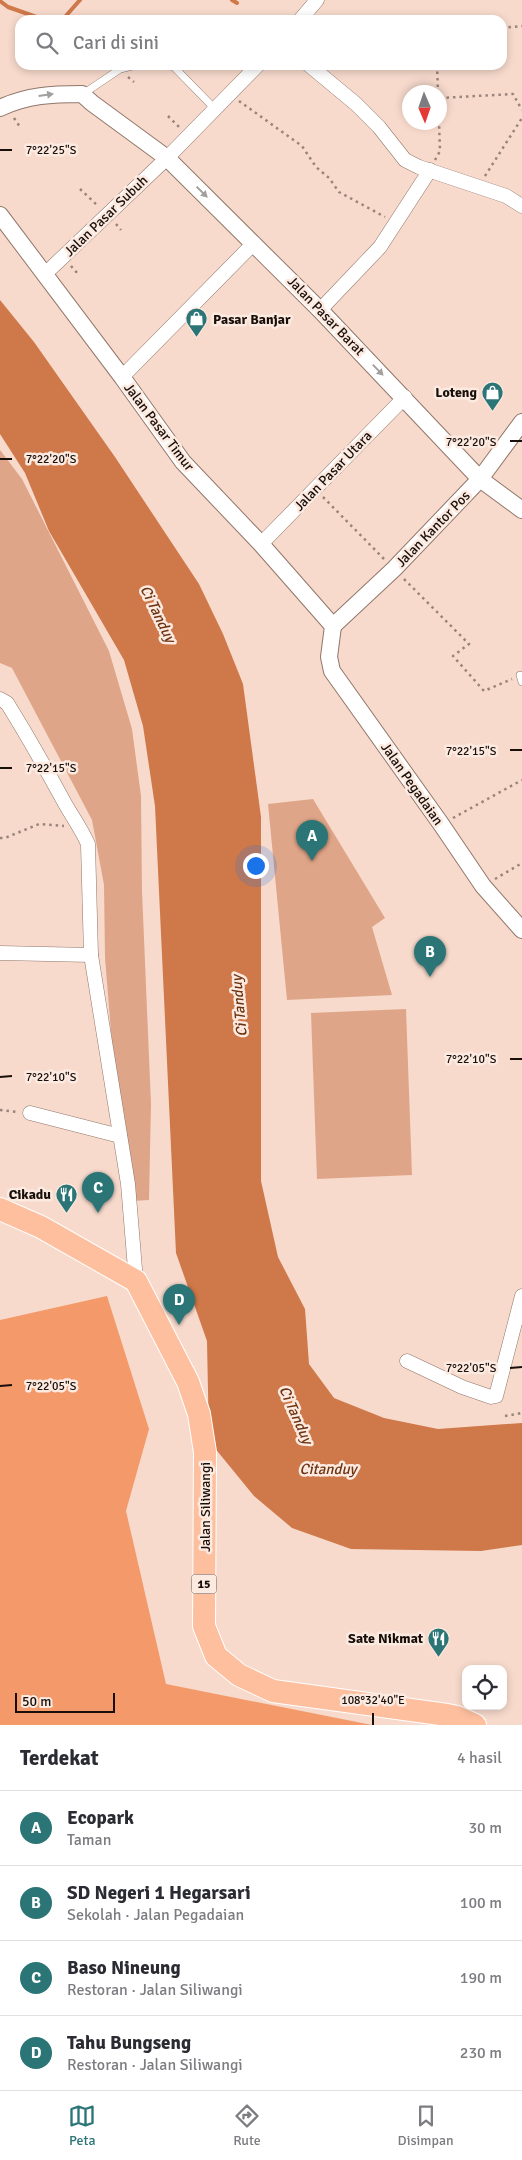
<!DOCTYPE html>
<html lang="id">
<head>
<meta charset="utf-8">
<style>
	:root { --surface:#fff; --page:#f2f2f3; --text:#2b2b33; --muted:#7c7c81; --line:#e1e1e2; --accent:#2b7576 }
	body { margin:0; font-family:Signika,sans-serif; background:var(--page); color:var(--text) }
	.controls { position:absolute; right:15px; bottom:15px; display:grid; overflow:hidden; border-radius:10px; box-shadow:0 2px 8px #0003 }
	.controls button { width:45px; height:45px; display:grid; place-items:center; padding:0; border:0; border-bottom:1px solid var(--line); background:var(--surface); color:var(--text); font:25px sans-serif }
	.compass { position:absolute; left:402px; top:85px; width:45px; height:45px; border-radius:50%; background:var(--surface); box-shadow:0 2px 8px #0003; rotate:178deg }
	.scale { position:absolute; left:15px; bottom:12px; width:100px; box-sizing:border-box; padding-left:5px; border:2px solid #180f0a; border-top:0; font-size:14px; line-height:18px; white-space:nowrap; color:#180f0a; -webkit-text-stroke:4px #fceae1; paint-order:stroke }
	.you { position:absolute; left:255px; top:865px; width:18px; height:18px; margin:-12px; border:4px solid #fff; border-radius:50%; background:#1a73e8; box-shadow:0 0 0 8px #1a73e833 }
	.badge { display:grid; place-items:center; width:32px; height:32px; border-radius:50%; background:var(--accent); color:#fff; font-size:16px; font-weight:700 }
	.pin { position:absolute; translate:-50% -41px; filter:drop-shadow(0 1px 2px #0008) }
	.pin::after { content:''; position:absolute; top:26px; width:18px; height:15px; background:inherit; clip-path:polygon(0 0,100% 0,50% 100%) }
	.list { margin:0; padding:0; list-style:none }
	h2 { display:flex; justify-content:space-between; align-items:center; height:65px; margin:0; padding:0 20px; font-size:21px }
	h2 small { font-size:16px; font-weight:400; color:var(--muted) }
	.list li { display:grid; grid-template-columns:32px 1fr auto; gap:15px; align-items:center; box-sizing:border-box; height:75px; padding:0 20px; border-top:1px solid var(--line) }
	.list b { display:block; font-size:19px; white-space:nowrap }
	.list p { margin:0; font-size:16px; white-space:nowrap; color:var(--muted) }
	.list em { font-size:16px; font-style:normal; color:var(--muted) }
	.icon { flex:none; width:28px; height:28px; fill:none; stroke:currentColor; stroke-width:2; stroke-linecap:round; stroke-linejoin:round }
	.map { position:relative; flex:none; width:522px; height:1725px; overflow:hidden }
	.search { position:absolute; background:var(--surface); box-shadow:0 2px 8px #0003; left:15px; right:15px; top:15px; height:55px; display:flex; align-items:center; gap:12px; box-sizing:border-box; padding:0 18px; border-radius:15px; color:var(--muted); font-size:19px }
	.sheet { height:365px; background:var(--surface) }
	nav { display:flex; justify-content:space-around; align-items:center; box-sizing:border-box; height:70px; border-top:1px solid var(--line); background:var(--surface); font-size:14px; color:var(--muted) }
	nav a { display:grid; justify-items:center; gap:2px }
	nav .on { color:var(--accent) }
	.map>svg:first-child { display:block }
	.green { fill:#dfa588 }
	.forest { fill:#f4996a }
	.water { fill:#cf7849 }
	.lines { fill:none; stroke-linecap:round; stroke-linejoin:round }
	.stream { stroke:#cf7849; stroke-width:4 }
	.service-casing { stroke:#91776a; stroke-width:8 }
	.minor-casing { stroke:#91776a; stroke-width:15 }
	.tertiary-casing { stroke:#91776a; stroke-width:18 }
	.trunk-casing { stroke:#fff; stroke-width:24 }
	.path { stroke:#99847a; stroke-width:2.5; stroke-dasharray:2.5 4; stroke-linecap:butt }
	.service { stroke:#fff; stroke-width:7 }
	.minor { stroke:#fff; stroke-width:14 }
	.tertiary { stroke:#fff; stroke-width:16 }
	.trunk { stroke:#febf9f; stroke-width:22 }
	.oneway { fill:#a39f9d }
	.ticks { fill:none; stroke:#180f0a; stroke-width:2 }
	.labels { text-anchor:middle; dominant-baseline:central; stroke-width:5; stroke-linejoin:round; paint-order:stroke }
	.shield { fill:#fceae1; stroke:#5c514a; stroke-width:1 }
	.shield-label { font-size:12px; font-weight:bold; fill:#180f0a }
	.street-label { font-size:14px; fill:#180f0a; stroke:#fceae1 }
	.poi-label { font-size:14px; font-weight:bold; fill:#180f0a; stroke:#fceae1; text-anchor:end }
	.water-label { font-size:15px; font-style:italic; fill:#6d3411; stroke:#fceae1 }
	.ticks-label { font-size:12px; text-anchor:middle; fill:#180f0a; stroke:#fceae1; stroke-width:5; stroke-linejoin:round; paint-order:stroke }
</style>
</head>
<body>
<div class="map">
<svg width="522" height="1725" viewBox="0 0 522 1725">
	<rect width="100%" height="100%" fill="#f7dacc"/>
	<g class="green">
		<path d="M 0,450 L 22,479 L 109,651 L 132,729 L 141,796 L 142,891 L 151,1104 L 149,1200 L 132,1201 L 112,1044 L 105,958 L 104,885 L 92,820 L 12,668 L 0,663 Z"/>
		<path d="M 313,799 L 385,918 L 372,927 L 392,995 L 287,1000 L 268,804 Z"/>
		<path d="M 406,1009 L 412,1175 L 317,1179 L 311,1013 Z"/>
	</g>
	<path class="forest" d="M 107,1296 L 149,1429 L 126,1511 L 166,1684 L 372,1725 L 0,1725 L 0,1320 Z"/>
	<path class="water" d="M 0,300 L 34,342 L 115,457 L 199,584 L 223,634 L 243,684 L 261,817 L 261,1181 L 278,1257 L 305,1309 L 309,1364 L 334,1398 L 384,1418 L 438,1429 L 522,1423 L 522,1545 L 481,1551 L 351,1549 L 292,1528 L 254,1496 L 209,1441 L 207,1341 L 176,1253 L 155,806 L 143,726 L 124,660 L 49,531 L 25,473 L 0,434 Z"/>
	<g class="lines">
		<g class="stream">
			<path d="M 232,0 L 237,3"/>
			<path d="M 0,1 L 8,7 L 45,20"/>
			<path d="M 55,20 L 64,18 L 80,0"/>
		</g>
		<defs>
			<g id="service">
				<path d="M 167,65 L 174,67 L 215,109"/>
				<path d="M 83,94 L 120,69 L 136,65"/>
				<path d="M 520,675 L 522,682"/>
			</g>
			<g id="minor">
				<path d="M 300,20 L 317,0"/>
				<path d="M 309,65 L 356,104 L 379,127 L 405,160 L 419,167 L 506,196 L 522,206"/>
				<path d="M 45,274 L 167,158 L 258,65"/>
				<path d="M 320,310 L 380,247 L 430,170"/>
				<path d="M 122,377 L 254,243"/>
				<path d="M 261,544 L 405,397"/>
				<path d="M 0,699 L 7,703 C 27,735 45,767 63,800 C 71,815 81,828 88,844 L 91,955 L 128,1184 L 136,1281"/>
				<path d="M 0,953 L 91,955"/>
				<path d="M 30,1113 L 120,1136"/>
				<path d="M 407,1361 L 462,1387 L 491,1397 L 496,1396 L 522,1296"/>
			</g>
			<g id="tertiary">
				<path d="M 0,108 C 27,95 53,94 82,94 L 92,103 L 167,158 L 320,310 L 480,479 L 522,510"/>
				<path d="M 0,215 L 122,377 L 183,462 L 261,544 L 333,626"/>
				<path d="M 333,626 L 329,657 L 332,671 L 441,824 L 483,886 L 522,930"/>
				<path d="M 333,626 L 394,569 L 480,479 L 522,422"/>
			</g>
			<path id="trunk" d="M 0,1209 L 41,1227 L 136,1281 L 188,1382 L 199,1414 L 205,1452 L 204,1626 L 216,1656 L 239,1675 L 273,1691 L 447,1715 L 457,1717 L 475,1725"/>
		</defs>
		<use href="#service" class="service-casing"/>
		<use href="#minor" class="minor-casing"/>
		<use href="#tertiary" class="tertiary-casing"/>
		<use href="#trunk" class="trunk-casing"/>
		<g class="path">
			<path d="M 502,28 L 522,26"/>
			<path d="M 437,65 L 438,92"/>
			<path d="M 128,77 L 134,82"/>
			<path d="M 440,98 L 513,94 L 522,110"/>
			<path d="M 239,101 L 302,146 L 316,167 L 329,178 L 339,192 L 385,217"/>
			<path d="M 168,116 L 180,128"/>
			<path d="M 14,118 L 20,127"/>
			<path d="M 435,160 L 440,151 L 439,122"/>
			<path d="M 485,176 L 522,118"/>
			<path d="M 80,189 L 98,206"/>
			<path d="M 116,224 L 121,230"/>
			<path d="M 71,266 L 78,274"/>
			<path d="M 323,497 L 384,559"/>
			<path d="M 404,579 L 469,644 L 453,656 L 484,691 L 512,679"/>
			<path d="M 453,818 L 522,780"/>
			<path d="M 0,838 L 5,838 L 39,824 L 64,826"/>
			<path d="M 495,879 L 522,863"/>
			<path d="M 0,1110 L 18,1112"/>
			<path d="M 505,1416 L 522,1413"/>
		</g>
		<use href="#service" class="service"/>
		<use href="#minor" class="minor"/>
		<use href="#tertiary" class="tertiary"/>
		<use href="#trunk" class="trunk"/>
	</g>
	<defs><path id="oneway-solid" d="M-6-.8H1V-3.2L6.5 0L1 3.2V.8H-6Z" transform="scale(1.25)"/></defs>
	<g class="oneway">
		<use href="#oneway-solid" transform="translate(46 95) rotate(-8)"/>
		<use href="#oneway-solid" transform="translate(202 192) rotate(44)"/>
		<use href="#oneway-solid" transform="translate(378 370) rotate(46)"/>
	</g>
	<path class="ticks" d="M 0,150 L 12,150M 510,441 L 522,441M 0,459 L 12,459M 510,750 L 522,750M 0,768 L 12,768M 510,1059 L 522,1059M 0,1077 L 12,1076M 510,1368 L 522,1367M 0,1386 L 12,1385M 373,1713 L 373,1725"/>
	<defs>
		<symbol id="shop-pin" viewBox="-11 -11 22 30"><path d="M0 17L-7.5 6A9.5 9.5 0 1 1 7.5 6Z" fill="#2b7576" stroke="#fceae1"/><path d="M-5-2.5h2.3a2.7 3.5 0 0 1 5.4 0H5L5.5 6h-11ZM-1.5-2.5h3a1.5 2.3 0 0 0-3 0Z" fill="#fff"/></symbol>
		<symbol id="restaurant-pin" viewBox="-11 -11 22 30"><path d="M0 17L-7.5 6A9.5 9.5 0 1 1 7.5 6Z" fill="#2b7576" stroke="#fceae1"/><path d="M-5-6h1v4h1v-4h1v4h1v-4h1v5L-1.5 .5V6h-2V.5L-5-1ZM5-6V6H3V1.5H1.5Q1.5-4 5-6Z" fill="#fff"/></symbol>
	</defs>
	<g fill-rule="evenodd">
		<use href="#shop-pin" x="184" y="306" width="25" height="34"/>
		<use href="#shop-pin" x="480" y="380" width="25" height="34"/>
		<use href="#restaurant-pin" x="54" y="1182" width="25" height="34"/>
		<use href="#restaurant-pin" x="426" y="1626" width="25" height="34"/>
	</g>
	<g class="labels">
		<rect class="shield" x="191.5" y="1574.5" width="25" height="19" rx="4"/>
		<g class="shield-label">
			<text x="204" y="1584">15</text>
		</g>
		<g class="street-label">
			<text transform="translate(106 216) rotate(-44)">Jalan Pasar Subuh</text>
			<text transform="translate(326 316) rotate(46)">Jalan Pasar Barat</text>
			<text transform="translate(159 427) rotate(53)">Jalan Pasar Timur</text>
			<text transform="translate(333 471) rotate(-46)">Jalan Pasar Utara</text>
			<text transform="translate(433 529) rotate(-46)">Jalan Kantor Pos</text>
			<text transform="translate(412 784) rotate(55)">Jalan Pegadaian</text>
			<text transform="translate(205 1507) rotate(-90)">Jalan Siliwangi</text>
		</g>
		<g class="poi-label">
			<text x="213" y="319" text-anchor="start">Pasar Banjar</text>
			<text x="477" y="392">Loteng</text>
			<text x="51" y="1194">Cikadu</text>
			<text x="423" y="1638">Sate Nikmat</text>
		</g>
		<g class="water-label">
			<text transform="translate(158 614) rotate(64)">Ci Tanduy</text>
			<text transform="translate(239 1006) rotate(-95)">Ci Tanduy</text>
			<text transform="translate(296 1415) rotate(66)">Ci Tanduy</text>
			<text x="328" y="1469">Citanduy</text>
		</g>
	</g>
	<g class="ticks-label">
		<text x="51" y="154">7°22'25"S</text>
		<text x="471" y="446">7°22'20"S</text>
		<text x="51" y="463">7°22'20"S</text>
		<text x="471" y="755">7°22'15"S</text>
		<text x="51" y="772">7°22'15"S</text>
		<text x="471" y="1063">7°22'10"S</text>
		<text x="51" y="1081">7°22'10"S</text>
		<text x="471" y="1372">7°22'05"S</text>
		<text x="51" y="1390">7°22'05"S</text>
		<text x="373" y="1704">108°32'40"E</text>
	</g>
</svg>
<div class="controls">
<button><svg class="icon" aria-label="locate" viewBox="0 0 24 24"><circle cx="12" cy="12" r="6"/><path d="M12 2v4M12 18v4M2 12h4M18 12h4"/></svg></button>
</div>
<svg class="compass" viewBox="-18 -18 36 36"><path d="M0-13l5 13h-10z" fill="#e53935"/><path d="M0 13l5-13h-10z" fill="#7c7c81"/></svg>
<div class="scale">50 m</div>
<div class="you"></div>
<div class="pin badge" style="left:312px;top:861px">A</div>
<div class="pin badge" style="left:430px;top:977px">B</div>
<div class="pin badge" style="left:98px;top:1213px">C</div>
<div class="pin badge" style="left:179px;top:1325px">D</div>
<div class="search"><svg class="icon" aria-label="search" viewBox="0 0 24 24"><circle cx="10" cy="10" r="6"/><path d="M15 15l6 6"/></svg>Cari di sini</div>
</div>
<section class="sheet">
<h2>Terdekat<small>4 hasil</small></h2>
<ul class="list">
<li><span class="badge">A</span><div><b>Ecopark</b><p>Taman</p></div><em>30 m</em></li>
<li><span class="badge">B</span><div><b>SD Negeri 1 Hegarsari</b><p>Sekolah · Jalan Pegadaian</p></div><em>100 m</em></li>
<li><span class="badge">C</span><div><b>Baso Nineung</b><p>Restoran · Jalan Siliwangi</p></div><em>190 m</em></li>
<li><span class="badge">D</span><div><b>Tahu Bungseng</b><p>Restoran · Jalan Siliwangi</p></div><em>230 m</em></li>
</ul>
</section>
<nav>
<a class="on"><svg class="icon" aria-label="map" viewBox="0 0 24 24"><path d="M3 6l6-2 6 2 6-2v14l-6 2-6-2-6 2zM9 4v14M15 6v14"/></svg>Peta</a>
<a><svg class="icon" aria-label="directions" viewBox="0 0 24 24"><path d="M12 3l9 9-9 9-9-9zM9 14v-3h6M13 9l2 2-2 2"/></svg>Rute</a>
<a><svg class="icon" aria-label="saved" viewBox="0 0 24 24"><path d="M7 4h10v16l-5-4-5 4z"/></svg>Disimpan</a>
</nav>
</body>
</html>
